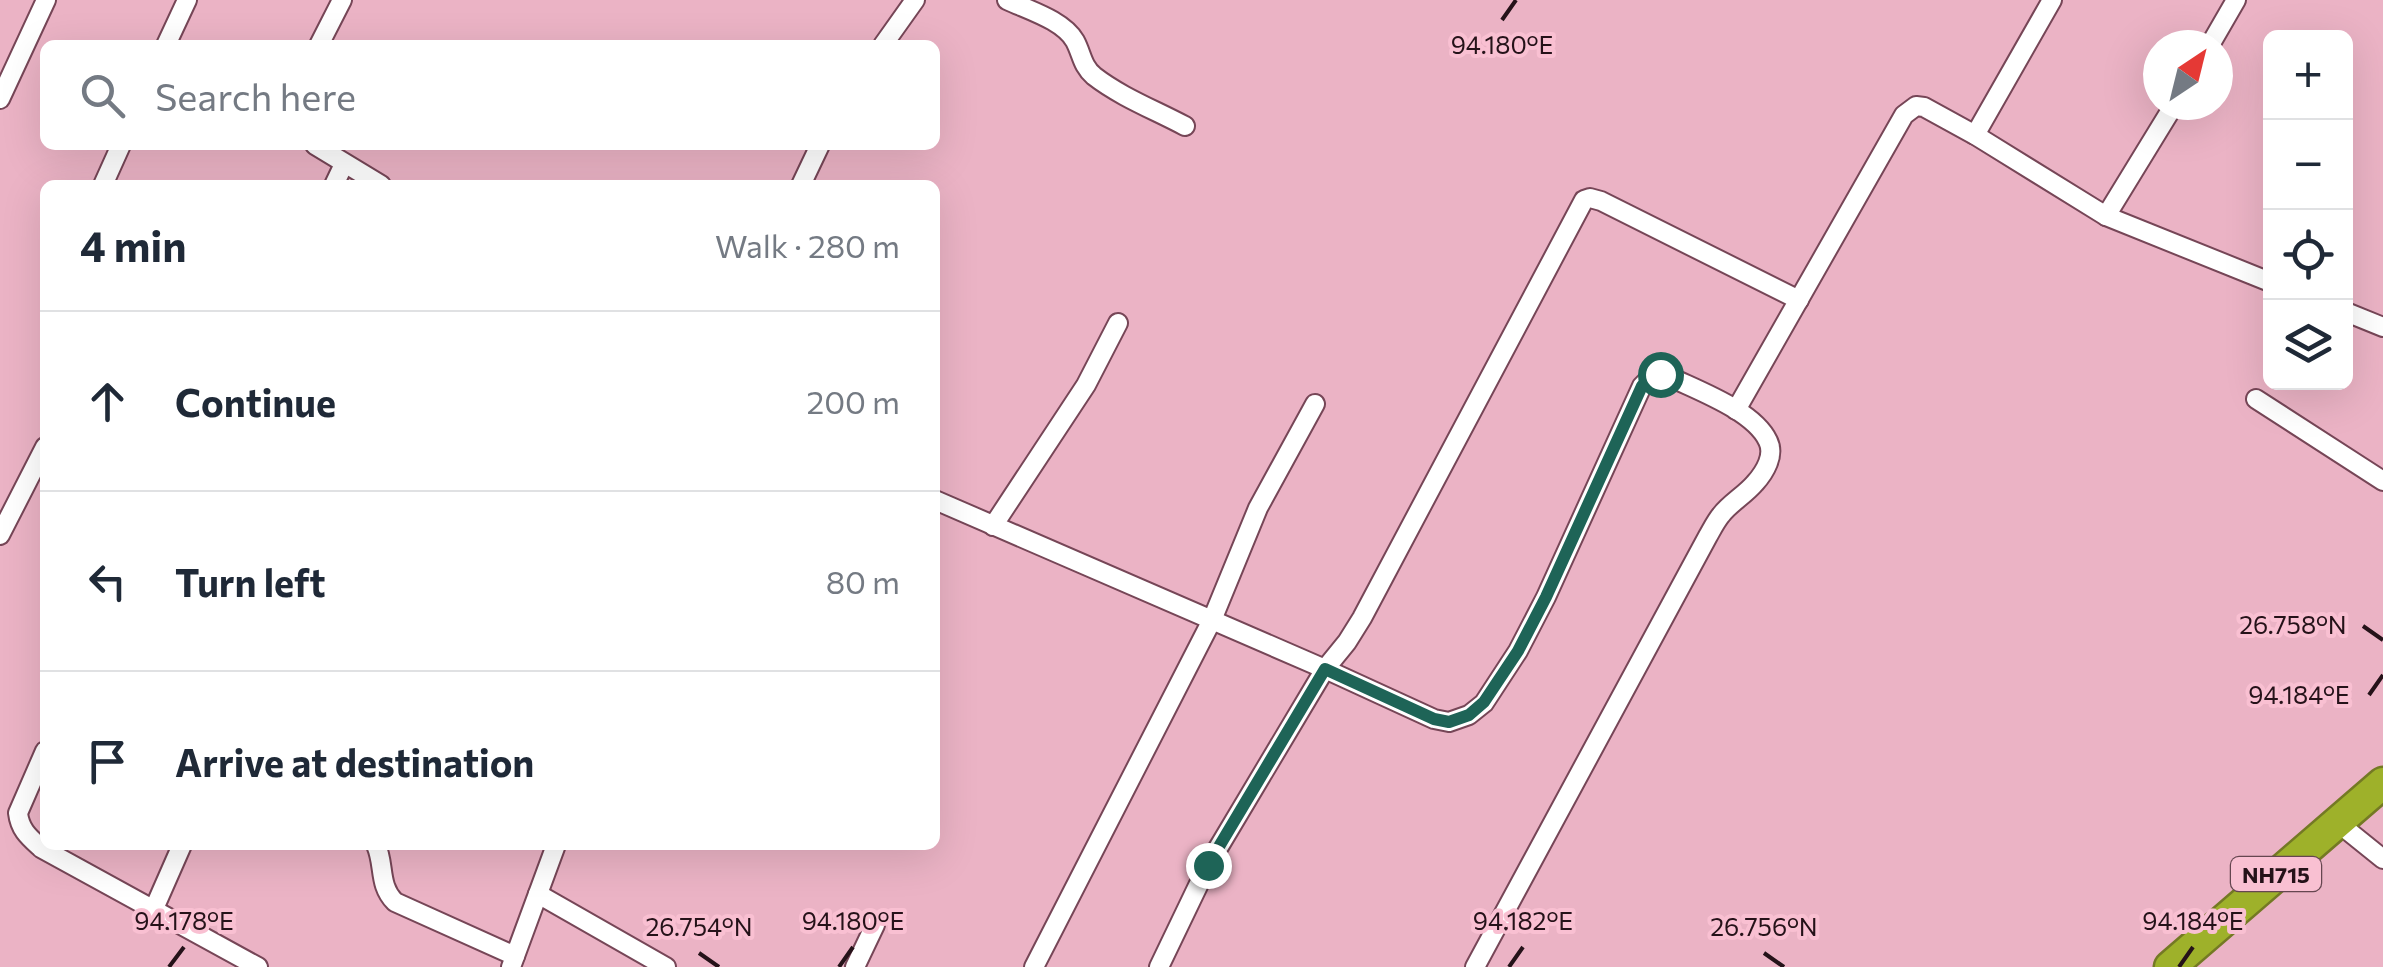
<!DOCTYPE html>
<html lang="en">
<head>
<meta charset="utf-8">
<style>
	:root { --surface:#fff; --page:#f6f6f7; --text:#1f2937; --muted:#747a83; --line:#e0e1e3 }
	body { margin:0; font-family:Commissioner,sans-serif; background:var(--page); color:var(--text) }
	.controls { position:absolute; right:30px; top:30px; display:grid; overflow:hidden; border-radius:15px; box-shadow:0 10px 40px #0002 }
	.controls button { width:90px; height:90px; display:grid; place-items:center; padding:0; border:0; border-bottom:2px solid var(--line); background:var(--surface); color:var(--text); font:50px sans-serif }
	.compass { position:absolute; left:2143px; top:30px; width:90px; height:90px; border-radius:50%; background:var(--surface); box-shadow:0 10px 40px #0002; rotate:35deg }
	.stop { position:absolute; width:30px; height:30px; margin:-22px; border:8px solid #1e6457; border-radius:50%; background:#fff }
	.stop.end { background:#1e6457; border-color:#fff; box-shadow:0 2px 10px #0008 }
	.list { margin:0; padding:0; list-style:none }
	h2 { display:flex; justify-content:space-between; align-items:center; height:130px; margin:0; padding:0 40px; font-size:42px }
	h2 small { font-size:32px; font-weight:400; color:var(--muted) }
	.list li { display:grid; grid-template-columns:65px 1fr auto; gap:30px; align-items:center; box-sizing:border-box; height:180px; padding:0 40px; border-top:2px solid var(--line) }
	.list b { display:block; font-size:38px; white-space:nowrap }
	.list em { font-size:32px; font-style:normal; color:var(--muted) }
	.icon { flex:none; width:55px; height:55px; fill:none; stroke:currentColor; stroke-width:2; stroke-linecap:round; stroke-linejoin:round }
	.map { position:relative; flex:none; width:2383px; height:967px; overflow:hidden }
	.search { position:absolute; background:var(--surface); box-shadow:0 10px 40px #0002; left:40px; top:40px; width:900px; height:110px; display:flex; align-items:center; gap:25px; box-sizing:border-box; padding:0 35px; border-radius:15px; color:var(--muted); font-size:38px }
	.panel { position:absolute; background:var(--surface); box-shadow:0 10px 40px #0002; left:40px; top:180px; width:900px; height:670px; border-radius:15px }
	.map>svg:first-child { display:block }
	.lines { fill:none; stroke-linecap:round; stroke-linejoin:round }
	.street-casing { stroke:#764657; stroke-width:22 }
	.highway-casing { stroke:#747924; stroke-width:35 }
	.street { stroke:#fff; stroke-width:18 }
	.highway { stroke:#9eb12a; stroke-width:30 }
	.route { stroke:#1e6457; stroke-width:12 }
	.ticks { fill:none; stroke:#251219; stroke-width:4 }
	.labels { text-anchor:middle; dominant-baseline:central; stroke-width:8; stroke-linejoin:round; paint-order:stroke }
	.shield { fill:#f9c0d2; stroke:#654650; stroke-width:2.5 }
	.shield-label { font-size:22px; font-weight:bold; fill:#251219 }
	.ticks-label { font-size:25px; text-anchor:middle; fill:#251219; stroke:#f9c0d2; stroke-width:8; stroke-linejoin:round; paint-order:stroke }
</style>
</head>
<body>
<div class="map">
<svg width="2383" height="967" viewBox="0 0 2383 967">
	<rect width="100%" height="100%" fill="#ebb3c5"/>
	<g class="lines">
		<defs>
			<g id="street">
				<path d="M 1007,0 C 1028,10 1063,20 1075,41 C 1082,54 1082,66 1094,76 C 1121,97 1155,110 1185,126"/>
				<path d="M 166,45 L 187,0"/>
				<path d="M 319,45 L 342,0"/>
				<path d="M 883,45 L 915,0"/>
				<path d="M 2210,45 L 2236,0"/>
				<path d="M 0,99 L 46,0"/>
				<path d="M 1975,135 L 2052,0"/>
				<path d="M 315,145 L 381,185"/>
				<path d="M 103,185 L 121,145"/>
				<path d="M 334,185 L 344,164"/>
				<path d="M 801,185 L 820,145"/>
				<path d="M 2106,216 L 2174,105"/>
				<path d="M 2346,312 L 2383,327"/>
				<path d="M 2256,399 L 2383,481"/>
				<path d="M 1736,410 L 1904,115 L 1916,106 L 1924,107 L 1975,135 L 2106,216 L 2270,282"/>
				<path d="M 935,500 L 1325,669 L 1434,719 L 1449,722 L 1469,715 L 1484,703 L 1518,651 L 1546,597 L 1642,386 C 1651,376 1657,373 1670,377 C 1699,391 1754,411 1768,441 C 1775,455 1765,472 1755,483 C 1745,495 1730,503 1721,515 C 1716,521 1712,529 1708,536 L 1475,967"/>
				<path d="M 993,526 L 1086,385 L 1118,323"/>
				<path d="M 0,535 L 45,447"/>
				<path d="M 45,751 L 18,813 C 20,830 29,837 41,848 L 258,967"/>
				<path d="M 2337,822 L 2383,859"/>
				<path d="M 376,845 C 385,865 378,885 395,902 L 515,956"/>
				<path d="M 538,894 L 666,967"/>
				<path d="M 153,911 L 182,845"/>
				<path d="M 511,967 L 556,845"/>
				<path d="M 855,967 L 875,925"/>
				<path d="M 1034,967 L 1212,620 L 1258,508 L 1315,404"/>
				<path d="M 1159,967 L 1208,865 L 1325,669 L 1347,642 L 1362,618 L 1584,200 L 1590,198 L 1601,201 L 1799,300"/>
			</g>
			<path id="highway" d="M 2170,967 L 2383,783"/>
		</defs>
		<use href="#street" class="street-casing"/>
		<use href="#highway" class="highway-casing"/>
		<use href="#street" class="street"/>
		<use href="#highway" class="highway"/>
	</g>
	<g class="lines">
		<path class="route" d="M 1208,865 L 1325,669 L 1434,719 L 1449,722 L 1469,715 L 1484,702 L 1518,651 L 1546,597 L 1642,386 L 1650,377 L 1660,374"/>
	</g>
	<path class="ticks" d="M 1502,20 L 1516,0M 2363,626 L 2383,640M 2369,695 L 2383,675M 699,953 L 719,967M 1764,953 L 1784,967M 169,967 L 184,947M 839,967 L 853,947M 1509,967 L 1523,947M 2179,967 L 2193,947"/>
	<g class="labels">
		<rect class="shield" x="2231" y="857" width="90" height="34" rx="8"/>
		<g class="shield-label">
			<text x="2276" y="874">NH715</text>
		</g>
	</g>
	<g class="ticks-label">
		<text x="1502" y="54">94.180°E</text>
		<text x="2293" y="634">26.758°N</text>
		<text x="2299" y="704">94.184°E</text>
		<text x="184" y="930">94.178°E</text>
		<text x="853" y="930">94.180°E</text>
		<text x="1523" y="930">94.182°E</text>
		<text x="2193" y="930">94.184°E</text>
		<text x="699" y="936">26.754°N</text>
		<text x="1764" y="936">26.756°N</text>
	</g>
</svg>
<div class="controls">
<button>+</button>
<button>−</button>
<button><svg class="icon" aria-label="locate" viewBox="0 0 24 24"><circle cx="12" cy="12" r="6"/><path d="M12 2v4M12 18v4M2 12h4M18 12h4"/></svg></button>
<button><svg class="icon" aria-label="layers" viewBox="0 0 24 24"><path d="M12 4l9 5-9 5-9-5zM3 14l9 5 9-5"/></svg></button>
</div>
<svg class="compass" viewBox="-18 -18 36 36"><path d="M0-13l5 13h-10z" fill="#e53935"/><path d="M0 13l5-13h-10z" fill="#747a83"/></svg>
<div class="stop" style="left:1660px;top:374px"></div>
<div class="stop end" style="left:1208px;top:865px"></div>
<div class="search"><svg class="icon" aria-label="search" viewBox="0 0 24 24"><circle cx="10" cy="10" r="6"/><path d="M15 15l6 6"/></svg>Search here</div>
<section class="panel">
<h2>4 min<small>Walk · 280 m</small></h2>
<ul class="list">
<li><svg class="icon" aria-label="ahead" viewBox="0 0 24 24"><path d="M12 20V5M6 11l6-6 6 6"/></svg><div><b>Continue</b></div><em>200 m</em></li>
<li><svg class="icon" aria-label="left" viewBox="0 0 24 24"><path d="M17 20v-9H6M10 6l-5 5 5 5"/></svg><div><b>Turn left</b></div><em>80 m</em></li>
<li><svg class="icon" aria-label="arrive" viewBox="0 0 24 24"><path d="M6 21V4h12l-3 4 3 4H6"/></svg><div><b>Arrive at destination</b></div></li>
</ul>
</section>
</div>
</body>
</html>
